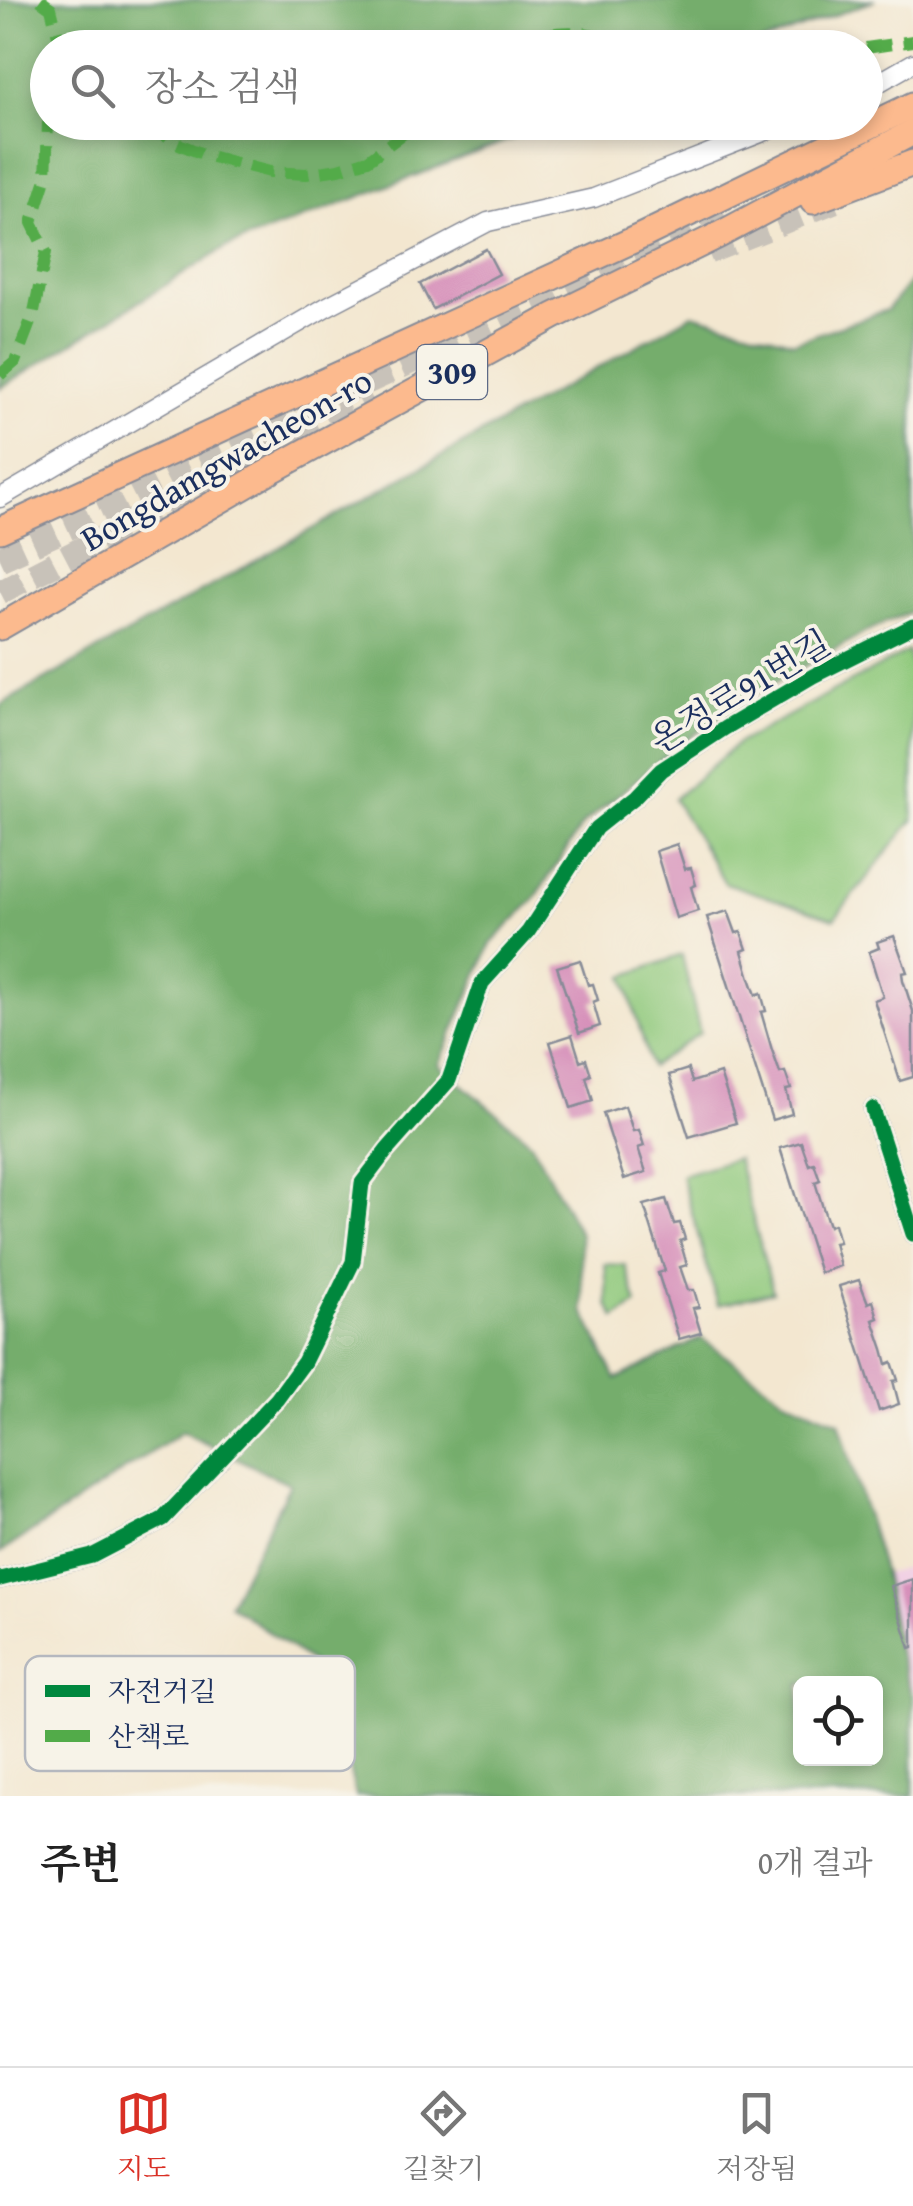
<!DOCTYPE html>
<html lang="ko">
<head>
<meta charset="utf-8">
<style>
	:root { --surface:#fff; --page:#f2f2f2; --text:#222; --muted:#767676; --line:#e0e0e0; --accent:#d93025 }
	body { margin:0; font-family:"Gentium Book Plus","Noto Serif KR",serif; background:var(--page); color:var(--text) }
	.controls { position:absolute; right:30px; bottom:30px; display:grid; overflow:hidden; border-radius:15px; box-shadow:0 5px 15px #0003 }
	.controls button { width:90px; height:90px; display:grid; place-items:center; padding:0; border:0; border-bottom:2px solid var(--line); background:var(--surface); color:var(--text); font:50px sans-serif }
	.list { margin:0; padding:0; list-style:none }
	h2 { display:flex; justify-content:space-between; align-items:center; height:130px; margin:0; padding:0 40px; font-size:42px }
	h2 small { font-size:32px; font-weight:400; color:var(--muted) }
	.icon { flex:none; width:55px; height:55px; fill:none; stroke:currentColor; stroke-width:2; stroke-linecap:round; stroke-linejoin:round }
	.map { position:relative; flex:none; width:913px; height:1796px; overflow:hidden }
	.search { position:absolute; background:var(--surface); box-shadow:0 5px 15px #0003; left:30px; right:30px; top:30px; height:110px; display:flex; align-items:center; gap:25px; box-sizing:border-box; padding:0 35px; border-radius:55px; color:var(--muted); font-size:38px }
	.sheet { height:270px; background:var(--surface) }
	nav { display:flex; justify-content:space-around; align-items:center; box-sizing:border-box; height:140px; border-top:2px solid var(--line); background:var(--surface); font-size:28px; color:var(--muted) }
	nav a { display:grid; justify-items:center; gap:5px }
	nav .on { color:var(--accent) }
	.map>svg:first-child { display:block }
	.built { fill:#f1d0e4 }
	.green { fill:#90c97d; stroke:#567c6e; stroke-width:2.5 }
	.forest { fill:#74ad6c; stroke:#486e65; stroke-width:2.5; fill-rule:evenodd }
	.building { fill:#d68eb9 }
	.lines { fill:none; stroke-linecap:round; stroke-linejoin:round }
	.highway-tunnel { stroke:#c8c2b9; stroke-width:25; stroke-dasharray:25 12; stroke-linecap:butt }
	.minor-casing { stroke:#878b97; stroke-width:21 }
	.highway-casing { stroke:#878b97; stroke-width:29 }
	.minor { stroke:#fff; stroke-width:18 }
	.highway { stroke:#fcba8e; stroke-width:25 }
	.quiet { stroke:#52ab49; stroke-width:12; stroke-dasharray:25 12; stroke-linecap:butt }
	.cycleway-casing { stroke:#f7f3e8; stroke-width:21 }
	.cycleway { stroke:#00873e; stroke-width:15 }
	.labels { text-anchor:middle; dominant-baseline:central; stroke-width:8; stroke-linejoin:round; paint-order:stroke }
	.shield { fill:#f7f3e8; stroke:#5d6a87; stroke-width:2.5 }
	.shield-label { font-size:32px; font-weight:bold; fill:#1b2f5e }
	.street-label { font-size:35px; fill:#1b2f5e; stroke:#f7f3e8 }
	.key { fill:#f7f3e8; stroke:#b5b8bf; stroke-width:2.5 }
	.key-label { font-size:28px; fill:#1b2f5e }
</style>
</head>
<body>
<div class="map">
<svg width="913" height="1796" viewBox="0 0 913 1796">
	<rect width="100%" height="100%" fill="#f7f3e8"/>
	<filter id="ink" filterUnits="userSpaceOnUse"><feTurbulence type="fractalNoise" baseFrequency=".01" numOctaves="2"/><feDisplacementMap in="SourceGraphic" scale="20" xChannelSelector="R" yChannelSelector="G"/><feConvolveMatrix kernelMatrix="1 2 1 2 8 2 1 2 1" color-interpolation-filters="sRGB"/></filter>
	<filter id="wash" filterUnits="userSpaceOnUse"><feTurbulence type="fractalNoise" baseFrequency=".0048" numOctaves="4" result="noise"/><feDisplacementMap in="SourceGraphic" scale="40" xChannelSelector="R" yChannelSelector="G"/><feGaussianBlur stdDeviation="2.25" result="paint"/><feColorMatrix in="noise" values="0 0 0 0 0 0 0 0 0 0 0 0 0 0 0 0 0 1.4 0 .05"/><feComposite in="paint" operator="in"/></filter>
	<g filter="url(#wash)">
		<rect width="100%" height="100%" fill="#f3e7d0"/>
		<path class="built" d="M 913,1566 L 913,1699 L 898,1651 L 884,1574 Z"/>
		<g class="green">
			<path d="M 908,651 L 913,669 L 913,820 L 834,919 L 725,883 L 674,799 L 738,743 Z"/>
			<path d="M 682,955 L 700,1033 L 651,1067 L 624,976 Z"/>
			<path d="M 737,1158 L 773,1292 L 718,1305 L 681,1175 Z"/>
			<path d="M 605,1264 L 625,1265 L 637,1304 L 615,1318 L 608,1305 Z"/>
		</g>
		<g class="forest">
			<path d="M 0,0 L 875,0 L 751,47 L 48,48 L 48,122 L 554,123 L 227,247 L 0,388 Z"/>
			<path d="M 913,278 L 913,611 L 868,631 L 746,699 L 676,748 L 583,824 L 534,900 L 491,944 L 439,1065 L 531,1142 L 580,1234 L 583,1311 L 616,1379 L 701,1338 L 783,1398 L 839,1422 L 884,1574 L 898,1651 L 913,1699 L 913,1796 L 356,1796 L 325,1672 L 229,1604 L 290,1484 L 182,1432 L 0,1553 L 0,705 L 693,314 L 794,342 L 887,310 ZM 800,1684 L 876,1684 L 876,1758 L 800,1758 Z"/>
		</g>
		<g id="blocks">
			<g class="building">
				<path d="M 486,249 L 499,274 L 433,309 L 420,284 Z"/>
				<path d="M 677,844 L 685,869 L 691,868 L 696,885 L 691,887 L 698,911 L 676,918 L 656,851 Z"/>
				<path d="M 728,911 L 736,933 L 741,932 L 747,949 L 742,951 L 750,978 L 756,995 L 761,993 L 766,1011 L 761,1012 L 772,1050 L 780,1073 L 785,1072 L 791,1089 L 786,1090 L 792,1114 L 772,1120 L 707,917 Z"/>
				<path d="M 894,936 L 907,972 L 902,973 L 903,980 L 913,1011 L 913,1077 L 900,1081 L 874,1000 L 883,997 L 869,952 L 879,948 L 877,942 Z"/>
				<path d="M 580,960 L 588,985 L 593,984 L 598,1000 L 593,1002 L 600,1026 L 579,1033 L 557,967 Z"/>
				<path d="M 572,1035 L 580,1061 L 586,1059 L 591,1075 L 586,1077 L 593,1101 L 571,1108 L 550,1042 Z"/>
				<path d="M 688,1069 L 692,1082 L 720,1073 L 736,1123 L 689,1137 L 669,1075 Z"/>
				<path d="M 625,1106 L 633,1131 L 639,1130 L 644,1146 L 638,1148 L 646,1172 L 624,1179 L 603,1113 Z"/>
				<path d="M 801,1142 L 809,1165 L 814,1163 L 820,1180 L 815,1182 L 824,1211 L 829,1226 L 834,1224 L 839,1242 L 834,1243 L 840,1266 L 820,1273 L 780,1148 Z"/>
				<path d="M 666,1199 L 674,1224 L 680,1223 L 685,1239 L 680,1241 L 687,1265 L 680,1267 L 688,1290 L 694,1290 L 699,1307 L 693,1308 L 701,1333 L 679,1339 L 658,1273 L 665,1271 L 644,1205 Z"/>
				<path d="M 859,1280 L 868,1303 L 873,1301 L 878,1318 L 873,1320 L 883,1349 L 887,1364 L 892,1362 L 898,1380 L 893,1381 L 899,1404 L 879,1411 L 839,1286 Z"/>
				<path d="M 913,1579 L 913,1647 L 910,1648 L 891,1586 Z"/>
			</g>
		</g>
	</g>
	<g filter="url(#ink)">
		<use href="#blocks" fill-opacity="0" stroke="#878b97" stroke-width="2.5"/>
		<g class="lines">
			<g class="highway-tunnel">
				<path d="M 708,252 L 837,200"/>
				<path d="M 0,559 L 102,512 L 254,434 L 655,249 L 727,220"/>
				<path d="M 0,592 L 143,517 L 374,402"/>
			</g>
			<defs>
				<g id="minor">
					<path d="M 866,90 L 913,63"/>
					<path d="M 0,498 L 326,307 L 488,222 L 594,198 L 789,122"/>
					<path d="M 873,1109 L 913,1234"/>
					<path d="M 0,1579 L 92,1556 L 163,1519 L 277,1399 L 304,1362 L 353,1262 L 362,1183 L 387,1150 L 449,1080 L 482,983 L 528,932 L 596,828 L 635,797 L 661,770 L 725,728 L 813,676 L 913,626"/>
				</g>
				<g id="highway">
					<path d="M 813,201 L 913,163"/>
					<path d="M 0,530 L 642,236 L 913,105"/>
					<path d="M 0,627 L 274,469 L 554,316 L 719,235 L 913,132"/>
				</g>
			</defs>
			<use href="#minor" class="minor-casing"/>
			<use href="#highway" class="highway-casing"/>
			<use href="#minor" class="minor"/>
			<use href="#highway" class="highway"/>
			<g class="quiet">
				<path d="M 40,0 L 51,8 L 61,48"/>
				<path d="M 513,48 C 549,25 595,29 632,48"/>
				<path d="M 866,48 L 913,41"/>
				<path d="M 148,122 L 172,141 L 205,155 L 270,172 L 306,174 L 339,169 L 368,160 L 419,122"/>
				<path d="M 0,375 L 15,362 L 34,312 L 46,252 L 32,223 L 46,179 L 48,122"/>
			</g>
			<defs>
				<g id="cycleway">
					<path d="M 873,1109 L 913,1234"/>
					<path d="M 0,1579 L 92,1556 L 163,1519 L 277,1399 L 304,1362 L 353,1262 L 362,1183 L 387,1150 L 449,1080 L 482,983 L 528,932 L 596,828 L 635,797 L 661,770 L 725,728 L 813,676 L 913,626"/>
				</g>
			</defs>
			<use href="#cycleway" class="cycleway-casing"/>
			<use href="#cycleway" class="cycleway"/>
		</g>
	</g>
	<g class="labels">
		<rect class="shield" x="417" y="345" width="70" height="54" rx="8"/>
		<g class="shield-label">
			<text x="452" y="372">309</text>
		</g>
		<g class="street-label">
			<text transform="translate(226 459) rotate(-30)">Bongdamgwacheon-ro</text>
			<text transform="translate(740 691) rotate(-31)">온정로91번길</text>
		</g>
	</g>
	<rect x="25" y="1656" width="330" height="115" rx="15" class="key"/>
	<rect x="45" y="1685" width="45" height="12" fill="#00873e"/>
	<rect x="45" y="1730" width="45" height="12" fill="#52ab49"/>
	<g class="key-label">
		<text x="108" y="1701">자전거길</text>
		<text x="108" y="1746">산책로</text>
	</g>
</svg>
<div class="controls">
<button><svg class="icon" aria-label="locate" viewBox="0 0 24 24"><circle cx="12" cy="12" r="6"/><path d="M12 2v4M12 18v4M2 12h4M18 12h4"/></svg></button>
</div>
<div class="search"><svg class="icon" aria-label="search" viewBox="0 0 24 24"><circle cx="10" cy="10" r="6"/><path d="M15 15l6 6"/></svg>장소 검색</div>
</div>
<section class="sheet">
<h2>주변<small>0개 결과</small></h2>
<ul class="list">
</ul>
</section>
<nav>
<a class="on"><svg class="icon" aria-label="map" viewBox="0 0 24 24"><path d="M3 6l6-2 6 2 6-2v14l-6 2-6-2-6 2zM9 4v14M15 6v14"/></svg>지도</a>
<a><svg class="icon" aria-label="directions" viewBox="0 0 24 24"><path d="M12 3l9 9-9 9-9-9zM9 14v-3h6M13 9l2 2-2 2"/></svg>길찾기</a>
<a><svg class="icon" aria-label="saved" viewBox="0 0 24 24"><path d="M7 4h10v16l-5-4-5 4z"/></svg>저장됨</a>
</nav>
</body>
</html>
